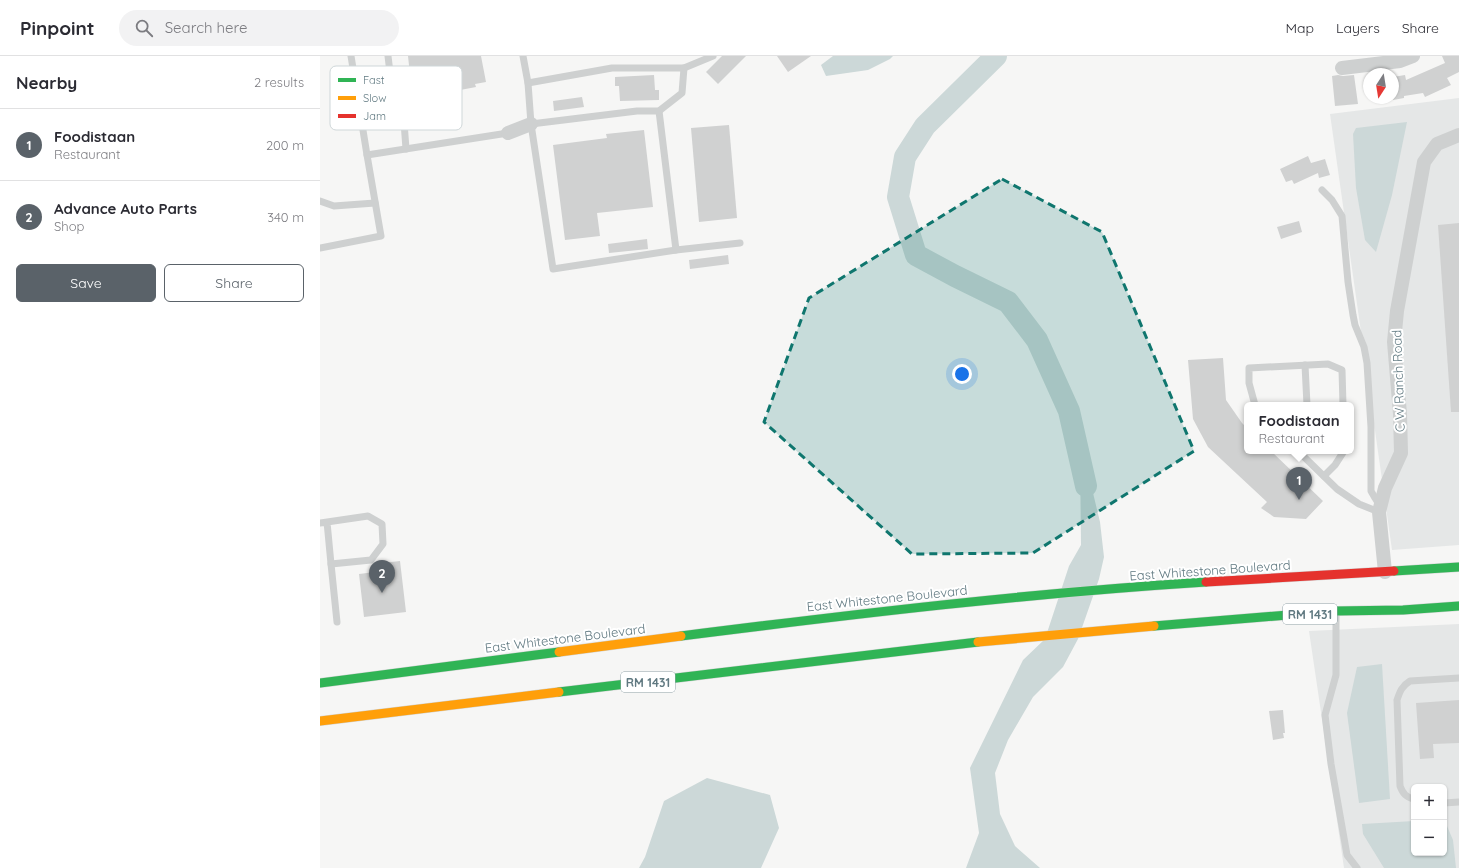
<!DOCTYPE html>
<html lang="en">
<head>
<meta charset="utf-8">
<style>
	:root { --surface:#fff; --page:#f2f2f3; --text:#2b2b33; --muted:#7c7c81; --line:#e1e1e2; --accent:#5a6269 }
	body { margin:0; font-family:Quicksand,sans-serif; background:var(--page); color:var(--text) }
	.controls { position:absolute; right:12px; bottom:12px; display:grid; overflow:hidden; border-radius:6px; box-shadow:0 1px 3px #0004 }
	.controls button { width:36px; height:36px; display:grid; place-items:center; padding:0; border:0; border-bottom:1px solid var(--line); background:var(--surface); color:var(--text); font:20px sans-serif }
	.compass { position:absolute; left:1043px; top:12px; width:36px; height:36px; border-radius:50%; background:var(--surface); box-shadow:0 1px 3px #0004; rotate:192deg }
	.you { position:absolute; left:642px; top:318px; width:14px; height:14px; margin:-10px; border:3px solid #fff; border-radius:50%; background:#1a73e8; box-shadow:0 0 0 6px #1a73e833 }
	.badge { display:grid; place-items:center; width:26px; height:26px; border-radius:50%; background:var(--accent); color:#fff; font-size:13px; font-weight:700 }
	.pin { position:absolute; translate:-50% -33px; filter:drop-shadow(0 1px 2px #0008) }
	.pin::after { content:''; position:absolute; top:21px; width:14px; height:12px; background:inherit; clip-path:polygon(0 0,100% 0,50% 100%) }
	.popup { position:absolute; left:924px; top:346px; width:110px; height:52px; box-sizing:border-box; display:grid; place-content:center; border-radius:6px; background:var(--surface); filter:drop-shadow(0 1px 3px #0005); font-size:13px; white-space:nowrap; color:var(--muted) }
	.popup b { font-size:15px; color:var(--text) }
	.popup::after { content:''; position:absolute; left:50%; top:100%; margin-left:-8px; border:8px solid transparent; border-top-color:var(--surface) }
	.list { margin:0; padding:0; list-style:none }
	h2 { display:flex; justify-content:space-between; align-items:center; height:52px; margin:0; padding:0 16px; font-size:17px }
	h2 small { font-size:13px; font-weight:400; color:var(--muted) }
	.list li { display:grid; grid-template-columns:26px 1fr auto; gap:12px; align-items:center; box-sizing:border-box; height:72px; padding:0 16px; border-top:1px solid var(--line) }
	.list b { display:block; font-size:15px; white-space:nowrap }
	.list p { margin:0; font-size:13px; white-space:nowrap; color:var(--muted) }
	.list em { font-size:13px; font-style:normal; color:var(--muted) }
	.actions { display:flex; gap:8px; padding:12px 16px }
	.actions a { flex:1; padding:9px 0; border:1px solid var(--accent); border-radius:6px; text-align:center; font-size:14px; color:var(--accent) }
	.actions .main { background:var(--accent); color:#fff }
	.icon { flex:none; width:22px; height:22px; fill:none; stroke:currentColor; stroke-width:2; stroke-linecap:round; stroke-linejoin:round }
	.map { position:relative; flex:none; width:1139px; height:812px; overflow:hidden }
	header { display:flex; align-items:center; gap:24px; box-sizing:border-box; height:56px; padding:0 20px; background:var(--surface); border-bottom:1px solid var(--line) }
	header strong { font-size:19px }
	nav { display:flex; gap:22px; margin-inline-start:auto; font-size:14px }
	.search { width:280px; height:36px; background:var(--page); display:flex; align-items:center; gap:10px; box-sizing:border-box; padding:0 14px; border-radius:22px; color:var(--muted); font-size:15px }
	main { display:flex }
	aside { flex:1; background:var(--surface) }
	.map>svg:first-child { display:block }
	.built { fill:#e5e7e7; fill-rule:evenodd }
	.water { fill:#ccd8d8 }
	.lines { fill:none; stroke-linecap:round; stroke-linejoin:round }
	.river { stroke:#ccd8d8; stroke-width:22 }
	.building { fill:#d0d1d1 }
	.fast-casing { stroke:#d3d4d4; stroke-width:10 }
	.slow-casing { stroke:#d3d4d4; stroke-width:10 }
	.jam-casing { stroke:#d3d4d4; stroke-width:10 }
	.lane { stroke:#ced0d0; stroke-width:7 }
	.street { stroke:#ced0d0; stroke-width:14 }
	.fast { stroke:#30b455; stroke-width:9 }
	.slow { stroke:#ff9f0a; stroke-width:9 }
	.jam { stroke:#e5322d; stroke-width:9 }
	.marked { fill:#0f766e; fill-opacity:0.2; stroke:#0f766e; stroke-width:3; stroke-dasharray:8 5; stroke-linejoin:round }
	.labels { text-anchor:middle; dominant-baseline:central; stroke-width:4; stroke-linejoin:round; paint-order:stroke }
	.shield { fill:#fff; stroke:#90a1a7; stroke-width:1 }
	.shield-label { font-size:12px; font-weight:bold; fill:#607981 }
	.street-label { font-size:13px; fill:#607981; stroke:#fff }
	.key { fill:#fff; stroke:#cfd7d9; stroke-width:1 }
	.key-label { font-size:11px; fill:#607981 }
</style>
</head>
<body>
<header>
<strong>Pinpoint</strong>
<div class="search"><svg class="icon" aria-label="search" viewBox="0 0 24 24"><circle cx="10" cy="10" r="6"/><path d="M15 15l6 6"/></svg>Search here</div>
<nav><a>Map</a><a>Layers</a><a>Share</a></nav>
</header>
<main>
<aside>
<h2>Nearby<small>2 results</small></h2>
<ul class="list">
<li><span class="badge">1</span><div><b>Foodistaan</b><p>Restaurant</p></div><em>200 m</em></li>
<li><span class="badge">2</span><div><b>Advance Auto Parts</b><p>Shop</p></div><em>340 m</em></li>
</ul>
<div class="actions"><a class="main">Save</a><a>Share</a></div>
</aside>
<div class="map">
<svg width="1139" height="812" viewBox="0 0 1139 812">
	<rect width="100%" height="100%" fill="#f6f6f5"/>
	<g class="built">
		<path d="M 1139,42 L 1139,489 L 1072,494 L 1010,58 Z"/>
		<path d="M 1139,568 L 1139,812 L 1024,812 L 989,575 ZM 1094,731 L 1124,731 L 1124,797 L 1094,797 Z"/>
	</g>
	<g class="water">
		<path d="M 513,0 L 573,0 L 570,3 L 548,14 L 506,20 L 501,9 Z"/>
		<path d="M 1087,66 L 1072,139 L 1056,196 L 1045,184 L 1036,132 L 1033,78 L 1036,72 Z"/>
		<path d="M 760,402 L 768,416 L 780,466 L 784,501 L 779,523 L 758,583 L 743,611 L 713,641 L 688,684 L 675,717 L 680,758 L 695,790 L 720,812 L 646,812 L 659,777 L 650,712 L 703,604 L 725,583 L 749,510 L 761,489 Z"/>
		<path d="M 1062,608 L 1070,743 L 1039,747 L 1027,657 L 1037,611 Z"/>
		<path d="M 387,722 L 450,739 L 459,772 L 441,812 L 319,812 L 325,801 L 344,745 Z"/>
		<path d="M 1124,763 L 1133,784 L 1136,812 L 1064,812 L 1043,778 L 1042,768 L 1094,765 L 1094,797 L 1124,797 Z"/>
	</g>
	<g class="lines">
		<path class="river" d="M 676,0 L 605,70 L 585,101 L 578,141 L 596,199 L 635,220 L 688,246 L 717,284 L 749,355 L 766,430"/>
	</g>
	<g class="building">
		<path d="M 88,0 L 161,0 L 166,26 L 155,28 L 156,31 L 135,35 L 135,38 L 97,44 L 93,19 L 90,19 Z"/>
		<path d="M 402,0 L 426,0 L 398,28 L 386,16 Z"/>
		<path d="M 457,0 L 491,0 L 468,16 Z"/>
		<path d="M 1122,0 L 1139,0 L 1139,16 L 1127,22 L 1131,29 L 1105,41 L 1103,37 L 1084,40 L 1084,42 L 1073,44 L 1073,21 L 1085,19 L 1086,24 L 1125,7 Z"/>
		<path d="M 334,19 L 335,34 L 339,34 L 339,44 L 300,45 L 299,30 L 295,30 L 295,21 Z"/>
		<path d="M 1018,19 L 1023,20 L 1034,19 L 1038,48 L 1015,50 L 1012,20 Z"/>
		<path d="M 262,41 L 264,51 L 234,55 L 233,45 Z"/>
		<path d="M 409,69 L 417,162 L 379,166 L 371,72 Z"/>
		<path d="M 324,74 L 333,151 L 277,157 L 280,180 L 245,184 L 233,89 L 287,82 L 286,78 Z"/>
		<path d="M 988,100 L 991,107 L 1005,103 L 1010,119 L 999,122 L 998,117 L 974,128 L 972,124 L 966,126 L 960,113 Z"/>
		<path d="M 979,165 L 982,176 L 961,183 L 957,171 Z"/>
		<path d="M 1139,167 L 1139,356 L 1131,356 L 1118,169 Z"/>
		<path d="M 327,183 L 328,193 L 289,197 L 288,188 Z"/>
		<path d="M 408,199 L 409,208 L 370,213 L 369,204 Z"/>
		<path d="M 903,302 L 906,344 L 922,367 L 927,372 L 927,395 L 951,395 L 1003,445 L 986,463 L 954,461 L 941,452 L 947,446 L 888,391 L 873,363 L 868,304 Z"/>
		<path d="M 80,505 L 86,556 L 44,561 L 39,518 L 63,515 L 62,507 Z"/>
		<path d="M 1139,644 L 1139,687 L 1113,688 L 1114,702 L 1100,703 L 1096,647 Z"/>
		<path d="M 963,654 L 965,677 L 963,677 L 964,682 L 953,684 L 949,655 Z"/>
	</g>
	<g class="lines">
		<defs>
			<g id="fast">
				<path d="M 1074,515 L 1139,511"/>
				<path d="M 834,570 L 1016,555 L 1083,554 L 1139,550"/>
				<path d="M 361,580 C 535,558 710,537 886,526"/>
				<path d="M 0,627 L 239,596"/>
				<path d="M 239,636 L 658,586"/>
			</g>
			<g id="slow">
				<path d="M 658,586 L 834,570"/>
				<path d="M 239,596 L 361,580"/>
				<path d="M 0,665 L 239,636"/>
			</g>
			<path id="jam" d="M 886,526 L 1074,515"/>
		</defs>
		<use href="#fast" class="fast-casing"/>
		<use href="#slow" class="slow-casing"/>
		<use href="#jam" class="jam-casing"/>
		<g class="lane">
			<path d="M 31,0 L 47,99 L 188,77"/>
			<path d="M 68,0 L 75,58 L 84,66 L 86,93"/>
			<path d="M 203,0 L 208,27 L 211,68 L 233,213 L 356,194 L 420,187"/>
			<path d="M 208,27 L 292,12 L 364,12 L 393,0"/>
			<path d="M 339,55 L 356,194"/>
			<path d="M 211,68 L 317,55 L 339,55 L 362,37 L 364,12"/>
			<path d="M 1002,134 L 1012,144 L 1022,160 L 1028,226 L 1033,259 L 1035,269 L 1044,291 L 1047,307 L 1051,371 L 1051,435 L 1055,442 L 1060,450"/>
			<path d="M 0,145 L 14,150 L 55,147"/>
			<path d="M 0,192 L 61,180 L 47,99"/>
			<path d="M 985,309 L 987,349"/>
			<path d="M 935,349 L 929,327 L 929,312 L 1008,308 L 1022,314 L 1023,349"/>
			<path d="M 978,395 L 1017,433 L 1039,448 L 1059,456"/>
			<path d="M 1004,420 L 1015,409 L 1024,395"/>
			<path d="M 0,467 L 48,460 L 62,468 L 63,488 L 51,504 L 11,508 L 7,466"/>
			<path d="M 11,508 L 17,566"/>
			<path d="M 1016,558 L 1016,619 L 1005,659 L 1011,708 L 1027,799 L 1037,812"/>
			<path d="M 1094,743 C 1086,741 1083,738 1080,730 L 1077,644 C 1080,635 1082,630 1090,625 L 1139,622"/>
			<path d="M 1124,747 L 1139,746"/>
		</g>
		<g class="street">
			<path d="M 1022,12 L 1080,5 L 1093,0"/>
			<path d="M 188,77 L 211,68"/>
			<path d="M 1065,516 L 1059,456 L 1065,432 L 1081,397 L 1080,358 L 1074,286 L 1077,255 L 1104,106 L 1117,88 L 1139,79"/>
		</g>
		<use href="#fast" class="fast"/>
		<use href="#slow" class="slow"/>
		<use href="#jam" class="jam"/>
	</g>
	<path class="marked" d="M 682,123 L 782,176 L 874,395 L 713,497 L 592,498 L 444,366 L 489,242 Z"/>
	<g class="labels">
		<g class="shield">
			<rect x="963" y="548" width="54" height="20" rx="3"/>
			<rect x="301" y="616" width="54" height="20" rx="3"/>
		</g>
		<g class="shield-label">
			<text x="990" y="558">RM 1431</text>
			<text x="328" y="626">RM 1431</text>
		</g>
		<g class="street-label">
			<text transform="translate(1078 325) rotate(-92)">C W Ranch Road</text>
			<text transform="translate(890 514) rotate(-4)">East Whitestone Boulevard</text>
			<text transform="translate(567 542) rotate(-6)">East Whitestone Boulevard</text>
			<text transform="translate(245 582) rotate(-7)">East Whitestone Boulevard</text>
		</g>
	</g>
	<rect x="10" y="10" width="132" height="64" rx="6" class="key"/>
	<rect x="18" y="22" width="18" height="4" fill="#30b455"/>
	<rect x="18" y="40" width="18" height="4" fill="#ff9f0a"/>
	<rect x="18" y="58" width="18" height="4" fill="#e5322d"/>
	<g class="key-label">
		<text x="43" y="28">Fast</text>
		<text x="43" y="46">Slow</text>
		<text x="43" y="64">Jam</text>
	</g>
</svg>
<div class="controls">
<button>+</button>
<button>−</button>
</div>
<svg class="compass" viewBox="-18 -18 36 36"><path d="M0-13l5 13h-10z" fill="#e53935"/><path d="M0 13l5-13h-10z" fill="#7c7c81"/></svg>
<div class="you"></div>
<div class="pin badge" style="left:979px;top:444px">1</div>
<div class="popup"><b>Foodistaan</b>Restaurant</div>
<div class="pin badge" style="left:62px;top:537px">2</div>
</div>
</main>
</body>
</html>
